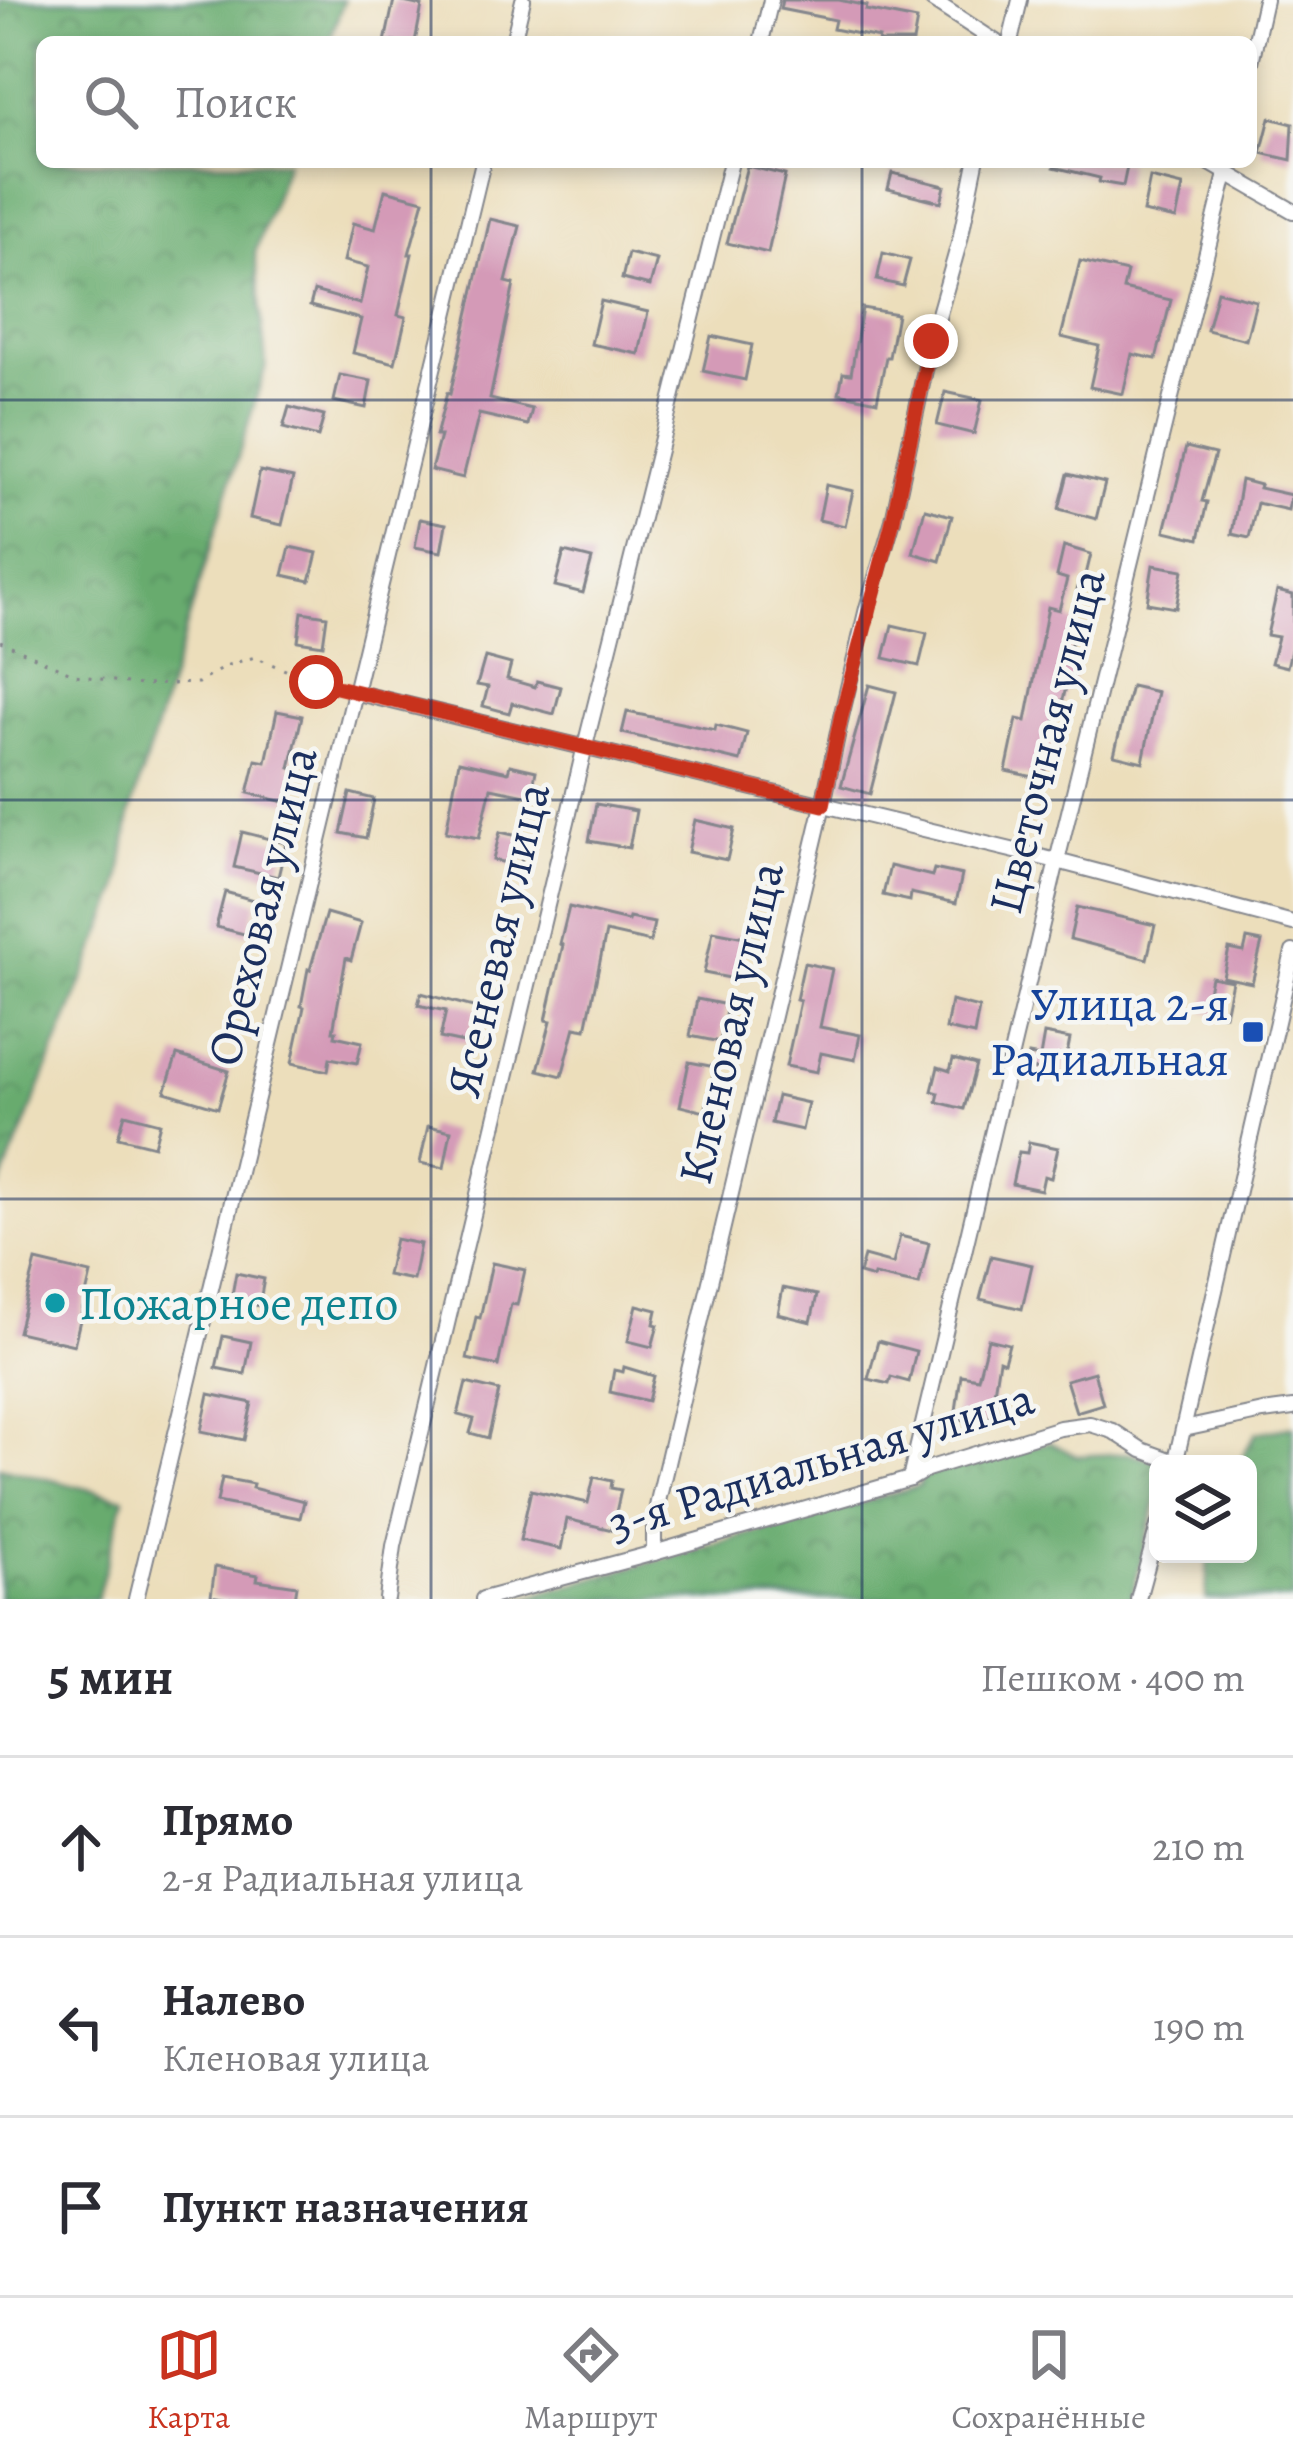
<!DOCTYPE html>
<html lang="ru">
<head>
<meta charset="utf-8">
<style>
	:root { --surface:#fff; --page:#f7f7f7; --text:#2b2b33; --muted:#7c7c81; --line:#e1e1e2; --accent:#c8321e }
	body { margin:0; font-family:Alegreya,serif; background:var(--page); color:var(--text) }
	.controls { position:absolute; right:36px; bottom:36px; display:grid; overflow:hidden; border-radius:18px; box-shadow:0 6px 18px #0003 }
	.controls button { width:108px; height:108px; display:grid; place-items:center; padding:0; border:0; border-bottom:3px solid var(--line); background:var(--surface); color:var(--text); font:60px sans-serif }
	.stop { position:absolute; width:36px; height:36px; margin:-27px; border:9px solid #c8321e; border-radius:50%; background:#fff }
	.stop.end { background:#c8321e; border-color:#fff; box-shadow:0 3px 12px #0008 }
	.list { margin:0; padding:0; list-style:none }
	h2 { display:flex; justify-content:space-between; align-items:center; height:156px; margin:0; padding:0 48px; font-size:51px }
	h2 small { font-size:39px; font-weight:400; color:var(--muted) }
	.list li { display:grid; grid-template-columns:78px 1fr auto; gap:36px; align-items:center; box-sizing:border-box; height:180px; padding:0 48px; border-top:3px solid var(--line) }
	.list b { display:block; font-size:45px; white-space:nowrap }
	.list p { margin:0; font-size:39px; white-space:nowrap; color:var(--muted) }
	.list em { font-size:39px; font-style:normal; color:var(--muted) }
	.icon { flex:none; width:66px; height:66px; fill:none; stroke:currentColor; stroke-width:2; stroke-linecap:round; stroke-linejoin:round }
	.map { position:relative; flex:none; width:1293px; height:1599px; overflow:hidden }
	.search { position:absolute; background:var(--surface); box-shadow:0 6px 18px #0003; left:36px; right:36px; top:36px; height:132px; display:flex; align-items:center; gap:30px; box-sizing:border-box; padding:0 42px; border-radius:18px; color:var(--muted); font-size:45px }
	.sheet { height:696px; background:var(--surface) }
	nav { display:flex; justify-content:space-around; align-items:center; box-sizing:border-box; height:168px; border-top:3px solid var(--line); background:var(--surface); font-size:33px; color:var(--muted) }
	nav a { display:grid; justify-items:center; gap:6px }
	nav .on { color:var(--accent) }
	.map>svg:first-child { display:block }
	.forest { fill:url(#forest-crowns); stroke:#426d66; stroke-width:3 }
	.building { fill:#d49ab7 }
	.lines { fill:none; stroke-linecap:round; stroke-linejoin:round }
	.minor-casing { stroke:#84868c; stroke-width:18 }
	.path { stroke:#84868c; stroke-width:3; stroke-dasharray:3 9; stroke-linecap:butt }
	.minor { stroke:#fff; stroke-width:14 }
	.route { stroke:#c8321e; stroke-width:15 }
	.grid { fill:none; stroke:#1b2f5e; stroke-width:3; stroke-opacity:0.55 }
	.transit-dot { fill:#1a4fb4; stroke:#f6f6f2; stroke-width:4.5 }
	.culture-dot { fill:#0f9aa8; stroke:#f6f6f2; stroke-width:4.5 }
	.labels { text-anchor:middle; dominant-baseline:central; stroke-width:9; stroke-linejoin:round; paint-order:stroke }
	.street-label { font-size:48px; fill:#1b2f5e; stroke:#f6f6f2 }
	.transit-label { font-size:48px; fill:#164399; stroke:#f6f6f2; text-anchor:end }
	.culture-label { font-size:48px; fill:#0d838f; stroke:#f6f6f2; text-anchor:start }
</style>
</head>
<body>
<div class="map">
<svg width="1293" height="1599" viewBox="0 0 1293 1599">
	<defs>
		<pattern id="forest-crowns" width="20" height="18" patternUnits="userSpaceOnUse" patternTransform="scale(3)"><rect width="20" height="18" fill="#68ab6e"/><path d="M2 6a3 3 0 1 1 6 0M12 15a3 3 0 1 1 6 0" fill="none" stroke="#558c5e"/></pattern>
	</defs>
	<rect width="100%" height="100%" fill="#f6f6f2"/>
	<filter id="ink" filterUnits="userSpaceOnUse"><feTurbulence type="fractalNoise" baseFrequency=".00833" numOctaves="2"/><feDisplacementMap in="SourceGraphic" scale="24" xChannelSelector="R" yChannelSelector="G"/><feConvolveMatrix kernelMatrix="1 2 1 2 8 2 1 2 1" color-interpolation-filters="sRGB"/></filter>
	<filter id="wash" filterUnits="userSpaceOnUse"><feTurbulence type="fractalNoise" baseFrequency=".004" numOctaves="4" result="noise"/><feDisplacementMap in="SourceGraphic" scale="48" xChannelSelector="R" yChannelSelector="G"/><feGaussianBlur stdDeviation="2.7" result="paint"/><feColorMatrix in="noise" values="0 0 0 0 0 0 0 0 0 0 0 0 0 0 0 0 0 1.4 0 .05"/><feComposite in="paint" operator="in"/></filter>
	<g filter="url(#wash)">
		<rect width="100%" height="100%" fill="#ecdebb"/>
		<g class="forest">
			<path d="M 0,0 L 344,0 L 329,42 L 42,42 L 42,162 L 287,162 L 255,253 L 266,365 L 130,813 L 119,890 L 0,1188 Z"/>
			<path d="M 1293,1426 L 1293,1599 L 1206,1599 L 1208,1554 L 1248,1554 L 1248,1464 L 1238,1464 L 1256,1433 Z"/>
			<path d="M 1049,1442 L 1077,1456 L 1130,1453 L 1166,1464 L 1158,1464 L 1158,1496 L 1131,1599 L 520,1599 L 903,1491 L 919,1486 L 923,1476 Z"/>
			<path d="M 0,1467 L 124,1498 L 97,1599 L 0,1599 Z"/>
		</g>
		<g id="blocks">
			<g class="building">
				<path d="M 394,0 L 422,6 L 415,42 L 385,42 Z"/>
				<path d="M 782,0 L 839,0 L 867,6 L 866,10 L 917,20 L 913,42 L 878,42 L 879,38 L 833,29 L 835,20 L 780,9 Z"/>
				<path d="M 1270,118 L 1293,124 L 1291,160 L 1261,153 Z"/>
				<path d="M 1054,162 L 1128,162 L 1123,186 L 1099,182 L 1100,178 L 1054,167 Z"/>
				<path d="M 747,166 L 785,175 L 768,253 L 727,243 Z"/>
				<path d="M 892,173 L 945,186 L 941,202 L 888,189 Z"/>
				<path d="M 1150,178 L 1183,186 L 1176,219 L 1143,212 Z"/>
				<path d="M 385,190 L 424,200 L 409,254 L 412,254 L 398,315 L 406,317 L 395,363 L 353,353 L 361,319 L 310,306 L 314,291 L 360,304 L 368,267 L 344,261 L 353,223 L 375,229 Z"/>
				<path d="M 490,219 L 520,226 L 506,282 L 514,284 L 490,399 L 532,409 L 528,425 L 479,414 L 463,478 L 431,470 L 440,436 L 436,436 L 447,393 L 450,394 Z"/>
				<path d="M 628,253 L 657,260 L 650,286 L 622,279 Z"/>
				<path d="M 883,253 L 910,260 L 903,286 L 877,280 Z"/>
				<path d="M 1080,261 L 1127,272 L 1123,289 L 1171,300 L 1156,359 L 1132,354 L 1123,394 L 1090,387 L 1099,346 L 1061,337 Z"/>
				<path d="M 1217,291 L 1256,301 L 1246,340 L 1207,330 Z"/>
				<path d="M 601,301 L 648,312 L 639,354 L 591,344 Z"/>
				<path d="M 862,308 L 897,314 L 889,357 L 886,357 L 877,401 L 839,393 L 843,373 L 851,374 Z"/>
				<path d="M 711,336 L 752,345 L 745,380 L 703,371 Z"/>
				<path d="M 340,375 L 371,381 L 366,408 L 334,401 Z"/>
				<path d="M 945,392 L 982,400 L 974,434 L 937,425 Z"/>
				<path d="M 289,407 L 324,416 L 318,437 L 283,428 Z"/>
				<path d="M 1186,447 L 1215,454 L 1202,501 L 1207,502 L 1199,539 L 1165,531 Z"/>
				<path d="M 260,471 L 293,478 L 282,525 L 250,518 Z"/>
				<path d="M 1068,474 L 1105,483 L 1096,519 L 1059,509 Z"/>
				<path d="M 1241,480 L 1260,485 L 1259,488 L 1291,495 L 1288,510 L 1257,503 L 1249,538 L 1232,534 Z"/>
				<path d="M 826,485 L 853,491 L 845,526 L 819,520 Z"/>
				<path d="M 925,509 L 952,516 L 940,561 L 913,553 Z"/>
				<path d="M 420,519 L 446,524 L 441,552 L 415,547 Z"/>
				<path d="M 1064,546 L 1091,554 L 1084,583 L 1079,582 L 1070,620 L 1076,622 L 1066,665 L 1075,667 L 1071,688 L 1066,687 L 1062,704 L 1059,704 L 1043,779 L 1006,771 L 1017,719 L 1026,721 L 1048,607 L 1059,610 L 1067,579 L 1057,576 Z"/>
				<path d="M 290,547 L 317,553 L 310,581 L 283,575 Z"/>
				<path d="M 564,552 L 592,559 L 583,593 L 555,586 Z"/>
				<path d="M 1153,565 L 1183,570 L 1176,608 L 1147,603 Z"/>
				<path d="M 1277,591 L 1293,595 L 1293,642 L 1287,667 L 1271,663 L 1278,637 L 1267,635 Z"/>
				<path d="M 302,612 L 327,616 L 323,645 L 298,641 Z"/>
				<path d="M 892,625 L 927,633 L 919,666 L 884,658 Z"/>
				<path d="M 485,657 L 511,664 L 507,679 L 535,687 L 537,681 L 561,687 L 554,714 L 512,703 L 509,713 L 483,706 L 488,687 L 477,685 Z"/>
				<path d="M 869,685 L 896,692 L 870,794 L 841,786 Z"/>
				<path d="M 1131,686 L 1157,692 L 1143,762 L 1114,755 Z"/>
				<path d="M 277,711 L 302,716 L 290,768 L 297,770 L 288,803 L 248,793 L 256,760 L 266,762 Z"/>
				<path d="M 627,712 L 715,730 L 716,725 L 747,733 L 740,761 L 622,733 Z"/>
				<path d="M 459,761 L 508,772 L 510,765 L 536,771 L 531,796 L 491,788 L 479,838 L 446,832 Z"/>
				<path d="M 350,793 L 374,799 L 366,838 L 341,833 Z"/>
				<path d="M 596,804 L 636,811 L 629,848 L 589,841 Z"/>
				<path d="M 695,820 L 734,829 L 727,860 L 688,852 Z"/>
				<path d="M 242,832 L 286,843 L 278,877 L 234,867 Z"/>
				<path d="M 500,832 L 527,838 L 520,866 L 493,860 Z"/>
				<path d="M 890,866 L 932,876 L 934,869 L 962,875 L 956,903 L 911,893 L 910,901 L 883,895 Z"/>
				<path d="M 225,892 L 257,901 L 248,935 L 216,927 Z"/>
				<path d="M 569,907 L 628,921 L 629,918 L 654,923 L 650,942 L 606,932 L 586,1029 L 575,1027 L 562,1076 L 538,1070 L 551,1021 L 546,1020 L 563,945 L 560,944 Z"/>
				<path d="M 1077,907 L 1155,925 L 1147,959 L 1070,939 Z"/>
				<path d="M 326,913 L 361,923 L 351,960 L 346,958 L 333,1031 L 336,1031 L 335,1036 L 362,1042 L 357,1063 L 330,1058 L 328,1071 L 292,1063 L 304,1007 L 301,1006 L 308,969 L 310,970 Z"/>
				<path d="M 713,931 L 744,937 L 735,979 L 704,973 Z"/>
				<path d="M 1247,939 L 1262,942 L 1252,983 L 1223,977 L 1229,949 L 1244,952 Z"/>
				<path d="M 804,963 L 832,969 L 820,1027 L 860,1035 L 855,1060 L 821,1053 L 817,1072 L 786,1066 L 800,1001 L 796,1000 Z"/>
				<path d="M 1211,977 L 1232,981 L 1225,1015 L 1204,1011 Z"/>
				<path d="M 421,993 L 477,1008 L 468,1044 L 440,1038 L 446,1011 L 418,1005 Z"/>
				<path d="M 697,999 L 727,1005 L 720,1042 L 690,1036 Z"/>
				<path d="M 951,1001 L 979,1008 L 974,1035 L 946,1029 Z"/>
				<path d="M 1044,1034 L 1070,1039 L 1063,1075 L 1027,1068 L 1029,1055 L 1040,1057 Z"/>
				<path d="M 177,1055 L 229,1071 L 218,1108 L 165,1092 Z"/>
				<path d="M 953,1059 L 976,1065 L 964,1109 L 937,1102 L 939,1093 L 932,1091 L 938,1067 L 950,1071 Z"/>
				<path d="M 689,1062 L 715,1067 L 705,1112 L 680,1106 Z"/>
				<path d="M 777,1096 L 808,1103 L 802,1130 L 771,1123 Z"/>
				<path d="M 125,1114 L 160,1123 L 154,1146 L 118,1137 Z"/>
				<path d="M 428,1126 L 451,1131 L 444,1168 L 420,1163 Z"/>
				<path d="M 1029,1142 L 1058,1148 L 1051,1178 L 1044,1176 L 1041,1190 L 1012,1184 L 1019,1152 L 1027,1153 Z"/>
				<path d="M 900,1236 L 929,1243 L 919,1285 L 874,1275 L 873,1278 L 859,1274 L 864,1256 L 893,1264 Z"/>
				<path d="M 395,1239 L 420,1244 L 413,1280 L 387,1275 Z"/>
				<path d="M 991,1256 L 1032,1265 L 1022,1309 L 980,1299 Z"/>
				<path d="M 36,1261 L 91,1274 L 74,1345 L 18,1332 Z"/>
				<path d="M 492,1263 L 525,1270 L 517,1305 L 511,1304 L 498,1366 L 467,1359 L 476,1317 L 480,1318 Z"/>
				<path d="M 236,1273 L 264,1279 L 259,1306 L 231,1300 Z"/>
				<path d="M 783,1288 L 817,1295 L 811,1322 L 778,1314 Z"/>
				<path d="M 637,1305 L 657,1310 L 654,1324 L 658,1325 L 652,1347 L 628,1341 Z"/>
				<path d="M 223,1336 L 251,1342 L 245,1374 L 216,1368 Z"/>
				<path d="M 988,1339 L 1009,1344 L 1004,1362 L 999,1360 L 989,1424 L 955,1418 L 961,1375 L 978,1378 Z"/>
				<path d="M 878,1341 L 916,1351 L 909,1382 L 891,1377 L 889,1384 L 868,1379 Z"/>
				<path d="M 624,1367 L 654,1376 L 648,1401 L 610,1392 L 614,1370 L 623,1372 Z"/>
				<path d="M 1094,1372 L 1103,1404 L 1076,1412 L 1066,1380 Z"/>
				<path d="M 466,1383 L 499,1391 L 488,1438 L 470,1433 L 474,1419 L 458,1415 Z"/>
				<path d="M 209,1394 L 252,1403 L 244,1440 L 201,1431 Z"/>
				<path d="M 594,1477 L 612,1481 L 611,1488 L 621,1490 L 612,1530 L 567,1519 L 561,1549 L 520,1540 L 531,1490 L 588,1503 Z"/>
				<path d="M 222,1478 L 253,1484 L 252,1488 L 304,1501 L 300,1518 L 217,1502 Z"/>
				<path d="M 215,1567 L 258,1575 L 257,1580 L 297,1586 L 295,1599 L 228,1599 L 211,1596 Z"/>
			</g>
		</g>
	</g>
	<g filter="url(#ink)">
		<use href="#blocks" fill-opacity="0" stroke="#84868c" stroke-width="3"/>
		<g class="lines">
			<defs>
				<g id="minor">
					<path d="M 932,0 L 996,42"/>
					<path d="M 513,42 L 523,0"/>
					<path d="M 761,42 L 771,0"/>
					<path d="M 1010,42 L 1020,0"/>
					<path d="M 1251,62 L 1265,0"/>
					<path d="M 1208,162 L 1293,211"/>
					<path d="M 354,692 L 1057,861 L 1293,923"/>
					<path d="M 1184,1429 L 1263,1412 L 1293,1408"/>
					<path d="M 1175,1464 L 1293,952"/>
					<path d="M 910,1479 L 1057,861 L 1229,162"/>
					<path d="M 654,1553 L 654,1522 L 659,1497 L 823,805 L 841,717 L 867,608 L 893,520 L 931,342 L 960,240 L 976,162"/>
					<path d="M 136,1599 L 483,162"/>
					<path d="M 387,1599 L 394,1546 L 585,746 L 731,162"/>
					<path d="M 483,1599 L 654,1553 L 910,1479 L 927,1469 L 1060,1428 L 1090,1424 L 1113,1431 L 1142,1450 L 1175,1462"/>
					<path d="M 1138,1599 L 1158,1526"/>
				</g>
			</defs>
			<use href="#minor" class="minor-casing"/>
			<path class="path" d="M 0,641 L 75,675 L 140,685 L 198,683 L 228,665 L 255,657 L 316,683 L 338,688"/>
			<use href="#minor" class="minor"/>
		</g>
	</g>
	<g class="lines" filter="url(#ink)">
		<path class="route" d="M 316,682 L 823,805 L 841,717 L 893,520 L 931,341"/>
	</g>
	<path class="grid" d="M 431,0 L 431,42M 862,0 L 862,42M 431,162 L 431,1599M 862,162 L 862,1599M 0,400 L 1293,400M 0,800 L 1293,800M 0,1199 L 1293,1199"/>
	<rect class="transit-dot" x="1241" y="1020" width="24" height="24" rx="6"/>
	<circle class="culture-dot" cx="55" cy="1303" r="12"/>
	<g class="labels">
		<g class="street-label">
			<text transform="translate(1047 741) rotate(-76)">Цветочная улица</text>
			<text transform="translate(262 906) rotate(-76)">Ореховая улица</text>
			<text transform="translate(498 940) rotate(-77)">Ясеневая улица</text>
			<text transform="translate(731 1023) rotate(-77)">Кленовая улица</text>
			<text transform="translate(821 1461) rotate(-17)">3-я Радиальная улица</text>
		</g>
		<g class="transit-label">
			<text x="1229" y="1004">Улица 2-я<tspan x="1229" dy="55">Радиальная</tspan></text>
		</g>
		<g class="culture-label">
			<text x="79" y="1303">Пожарное депо</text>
		</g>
	</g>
</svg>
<div class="controls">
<button><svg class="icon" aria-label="layers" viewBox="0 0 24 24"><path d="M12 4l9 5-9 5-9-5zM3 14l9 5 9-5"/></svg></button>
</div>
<div class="stop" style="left:316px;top:682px"></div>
<div class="stop end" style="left:931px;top:341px"></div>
<div class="search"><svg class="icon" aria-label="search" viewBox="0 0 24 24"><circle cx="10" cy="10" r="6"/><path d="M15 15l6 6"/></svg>Поиск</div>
</div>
<section class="sheet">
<h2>5 мин<small>Пешком · 400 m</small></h2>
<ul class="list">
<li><svg class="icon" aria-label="ahead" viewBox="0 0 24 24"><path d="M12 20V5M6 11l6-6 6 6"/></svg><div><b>Прямо</b><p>2-я Радиальная улица</p></div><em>210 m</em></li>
<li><svg class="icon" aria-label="left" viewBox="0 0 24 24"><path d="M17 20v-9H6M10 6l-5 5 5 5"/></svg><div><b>Налево</b><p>Кленовая улица</p></div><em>190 m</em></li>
<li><svg class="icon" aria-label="arrive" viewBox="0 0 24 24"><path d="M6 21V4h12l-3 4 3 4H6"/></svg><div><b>Пункт назначения</b></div></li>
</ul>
</section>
<nav>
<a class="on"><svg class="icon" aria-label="map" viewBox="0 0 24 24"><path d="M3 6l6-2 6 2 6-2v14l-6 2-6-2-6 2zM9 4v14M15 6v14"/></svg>Карта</a>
<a><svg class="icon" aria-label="directions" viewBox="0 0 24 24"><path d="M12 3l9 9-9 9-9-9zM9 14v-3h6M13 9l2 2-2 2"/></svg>Маршрут</a>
<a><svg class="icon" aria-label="saved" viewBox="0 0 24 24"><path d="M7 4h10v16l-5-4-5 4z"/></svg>Сохранённые</a>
</nav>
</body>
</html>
